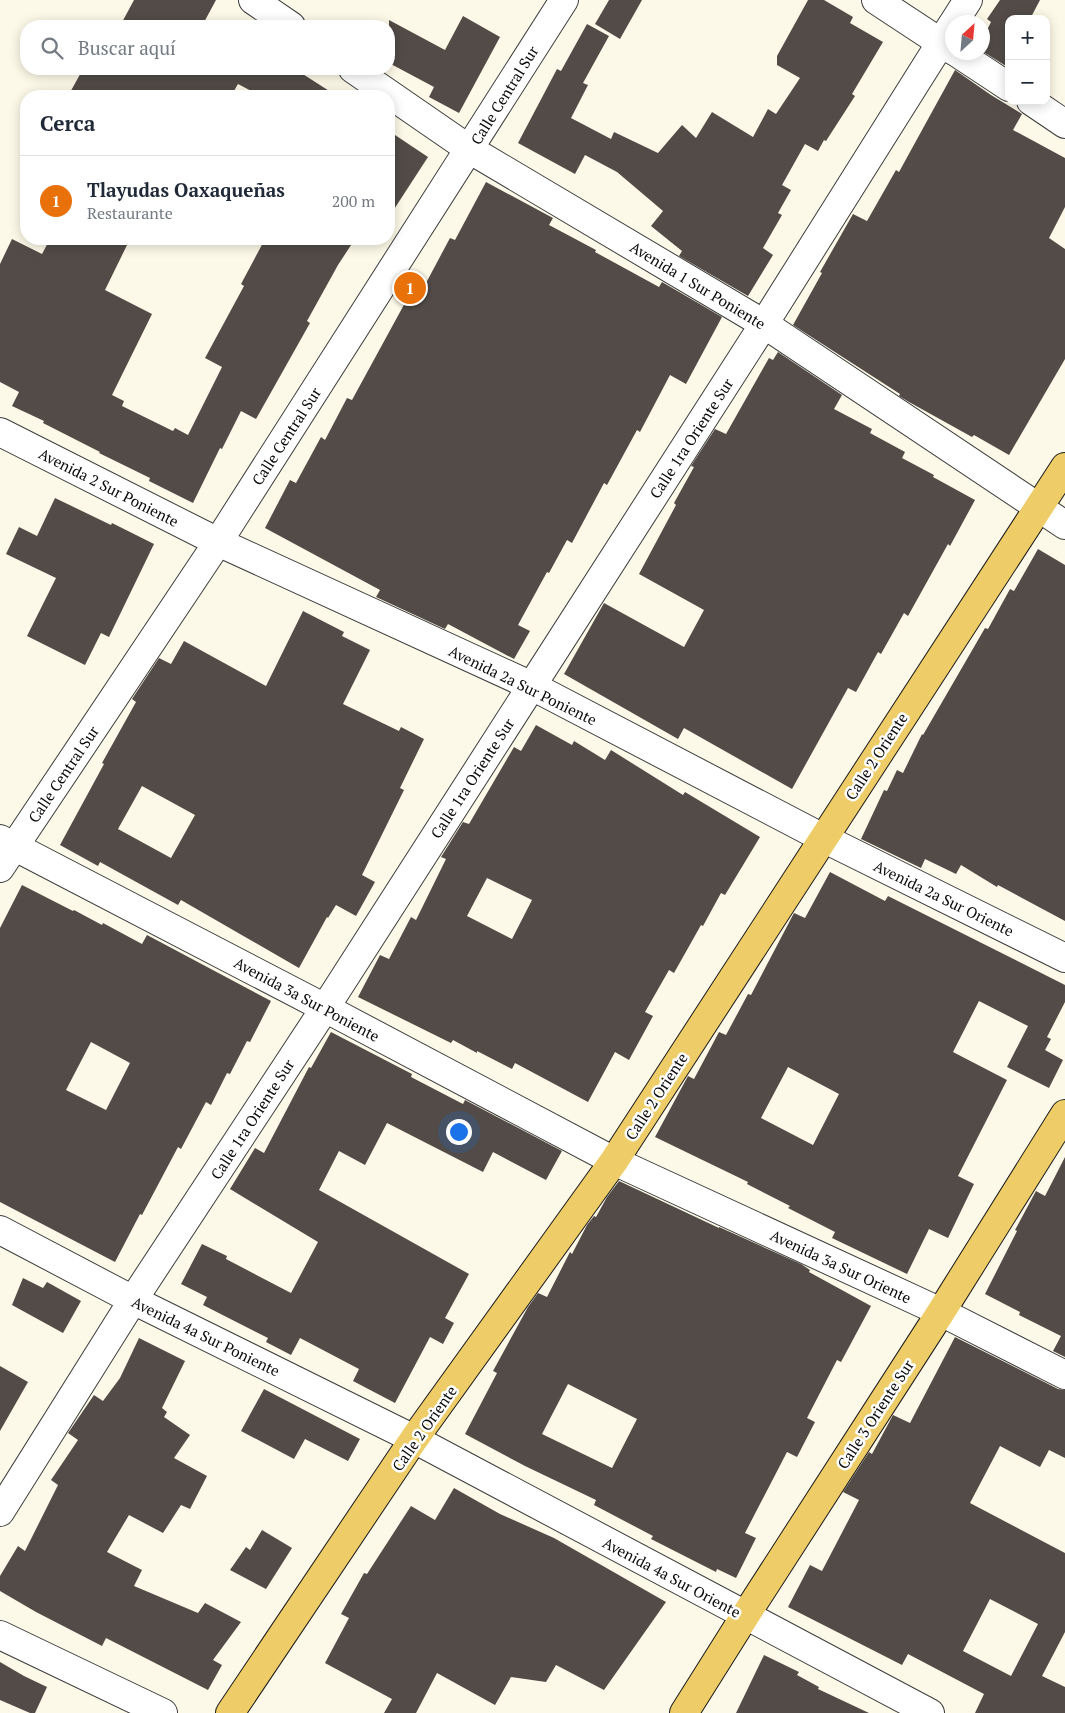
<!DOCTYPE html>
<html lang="es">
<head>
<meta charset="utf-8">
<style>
	:root { --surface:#fff; --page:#f6f6f7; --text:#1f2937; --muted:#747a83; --line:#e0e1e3; --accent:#0f766e }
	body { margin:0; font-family:"PT Serif",serif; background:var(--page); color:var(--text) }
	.controls { position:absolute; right:15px; top:15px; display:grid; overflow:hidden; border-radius:10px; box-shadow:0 2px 12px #0003 }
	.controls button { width:45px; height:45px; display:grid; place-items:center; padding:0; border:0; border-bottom:1px solid var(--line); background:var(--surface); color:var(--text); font:25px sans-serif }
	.compass { position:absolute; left:945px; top:15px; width:45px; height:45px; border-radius:50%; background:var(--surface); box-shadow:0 2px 12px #0003; rotate:26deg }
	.you { position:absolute; left:458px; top:1131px; width:18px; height:18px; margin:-12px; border:4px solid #fff; border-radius:50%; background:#1a73e8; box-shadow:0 0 0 8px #1a73e833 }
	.badge { display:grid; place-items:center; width:32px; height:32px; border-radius:50%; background:var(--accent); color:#fff; font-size:16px; font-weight:700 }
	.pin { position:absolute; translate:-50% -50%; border:2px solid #fff; box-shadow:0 1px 5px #0006 }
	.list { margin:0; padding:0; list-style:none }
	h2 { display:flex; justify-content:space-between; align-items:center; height:65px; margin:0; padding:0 20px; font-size:21px }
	h2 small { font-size:16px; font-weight:400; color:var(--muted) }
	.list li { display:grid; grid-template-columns:32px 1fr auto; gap:15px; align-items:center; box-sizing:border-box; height:90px; padding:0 20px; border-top:1px solid var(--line) }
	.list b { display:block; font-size:19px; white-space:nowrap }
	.list p { margin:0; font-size:16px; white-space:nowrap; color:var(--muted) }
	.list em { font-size:16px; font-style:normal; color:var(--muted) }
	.icon { flex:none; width:28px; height:28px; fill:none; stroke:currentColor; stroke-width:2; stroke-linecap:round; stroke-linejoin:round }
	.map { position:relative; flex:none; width:1065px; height:1713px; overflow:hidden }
	.search { position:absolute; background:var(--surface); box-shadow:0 2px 12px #0003; left:20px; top:20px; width:375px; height:55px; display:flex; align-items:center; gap:12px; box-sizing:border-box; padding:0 18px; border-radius:20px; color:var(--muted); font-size:19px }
	.panel { position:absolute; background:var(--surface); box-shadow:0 2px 12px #0003; left:20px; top:90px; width:375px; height:155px; border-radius:20px }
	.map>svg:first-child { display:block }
	.building { fill:#524b47; fill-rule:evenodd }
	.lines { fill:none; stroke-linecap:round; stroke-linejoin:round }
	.minor-casing { stroke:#3d3d3d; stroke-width:30 }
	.major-casing { stroke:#1b1b1b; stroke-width:30 }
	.minor { stroke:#fff; stroke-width:28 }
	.major { stroke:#eecc68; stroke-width:28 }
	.labels { text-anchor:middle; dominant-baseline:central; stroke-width:5; stroke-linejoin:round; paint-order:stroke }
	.street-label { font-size:15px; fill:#0a0a0a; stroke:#fff }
</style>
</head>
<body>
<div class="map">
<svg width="1065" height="1713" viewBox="0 0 1065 1713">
	<rect width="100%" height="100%" fill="#fdf9e8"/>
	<g class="building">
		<path d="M 134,0 L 216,0 L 202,26 L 120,26 Z"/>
		<path d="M 609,0 L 642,0 L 620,39 L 595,24 Z"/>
		<path d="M 808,0 L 824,0 L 853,17 L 850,23 L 883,42 L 852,94 L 855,96 L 826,141 L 824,140 L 818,151 L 805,144 L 782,185 L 791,190 L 778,213 L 782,215 L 763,248 L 773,255 L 748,296 L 679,256 L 682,251 L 651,226 L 663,211 L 617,172 L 585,155 L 575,174 L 518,143 L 557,69 L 561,71 L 587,24 L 609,36 L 583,83 L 588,85 L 571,118 L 611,139 L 614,132 L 658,153 L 682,125 L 696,138 L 712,112 L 753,137 L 768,109 L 776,114 L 800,78 L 777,65 L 777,56 Z"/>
		<path d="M 1000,0 L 1040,0 L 1030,19 L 1009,19 L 1009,60 L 1006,66 L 982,51 L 982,40 L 991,22 L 987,19 Z"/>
		<path d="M 463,16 L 500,37 L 459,113 L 429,97 L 434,87 L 389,63 L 389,20 L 445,50 Z"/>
		<path d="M 83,69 L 295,69 L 337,96 L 261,96 L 238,84 L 231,96 L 68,96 Z"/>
		<path d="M 955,70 L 991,95 L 1022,114 L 1013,130 L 1065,158 L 1065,207 L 1049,238 L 1065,249 L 1065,359 L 1009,455 L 974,435 L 972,437 L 909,402 L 899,396 L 900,394 L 793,325 L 822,273 L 820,272 L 853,214 L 867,221 L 896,170 L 899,172 Z"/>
		<path d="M 389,131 L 428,157 L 389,217 Z"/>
		<path d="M 486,182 L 553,218 L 549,225 L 596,250 L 595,252 L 659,287 L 662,282 L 722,317 L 686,384 L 670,375 L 640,432 L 637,430 L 607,485 L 604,483 L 572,543 L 567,540 L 549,573 L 547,572 L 518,625 L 530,631 L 514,659 L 448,624 L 445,629 L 376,597 L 380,590 L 265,528 L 290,480 L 296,483 L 321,437 L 325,440 L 347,398 L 352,400 L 418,279 L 426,283 L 450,238 L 455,240 Z"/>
		<path d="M 12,239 L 42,254 L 50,239 L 130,239 L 105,290 L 152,314 L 112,395 L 124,401 L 122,406 L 173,431 L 175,428 L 188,435 L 222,367 L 205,358 L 244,286 L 241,284 L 265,239 L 355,239 L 338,265 L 307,321 L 310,323 L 256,419 L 241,411 L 222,449 L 220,448 L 193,503 L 149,481 L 150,478 L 99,453 L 100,452 L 43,423 L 44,421 L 12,406 L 19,392 L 0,382 L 0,264 Z"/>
		<path d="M 778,352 L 842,395 L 834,409 L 872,429 L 870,433 L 905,452 L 902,458 L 934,475 L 933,477 L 975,500 L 950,546 L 948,544 L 908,616 L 904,613 L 881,654 L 878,652 L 856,692 L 848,688 L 792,789 L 684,728 L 678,739 L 564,674 L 604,603 L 684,647 L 704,610 L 639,574 L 676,505 L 674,503 L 694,467 L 691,466 L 715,429 L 726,434 L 769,358 L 773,360 Z"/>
		<path d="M 55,498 L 111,525 L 112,523 L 154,544 L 109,637 L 101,633 L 85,665 L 27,636 L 56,578 L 6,554 L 19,527 L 37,536 Z"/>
		<path d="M 1038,549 L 1065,565 L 1065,921 L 998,885 L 997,887 L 961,865 L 956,874 L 925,859 L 921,868 L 861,839 L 884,790 L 887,791 L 897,770 L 903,773 L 922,734 L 923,735 L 985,628 L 988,629 L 1010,589 L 1014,591 Z"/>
		<path d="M 303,611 L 344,632 L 342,636 L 370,650 L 343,704 L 399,731 L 401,727 L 424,739 L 400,788 L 404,790 L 362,875 L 375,882 L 356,916 L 336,905 L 328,918 L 327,917 L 299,968 L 181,900 L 178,905 L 100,862 L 98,866 L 60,845 L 104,764 L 102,763 L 136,702 L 132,699 L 159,658 L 171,664 L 184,641 L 266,686 ZM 142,786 L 195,815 L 171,858 L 118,829 Z"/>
		<path d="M 536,725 L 572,745 L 574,741 L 605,760 L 611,750 L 683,795 L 685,792 L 760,837 L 725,895 L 721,893 L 703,926 L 701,925 L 674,973 L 669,970 L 645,1012 L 653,1016 L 629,1060 L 615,1052 L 588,1102 L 515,1063 L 512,1069 L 477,1051 L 477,1053 L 453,1040 L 451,1043 L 358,997 L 380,955 L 389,959 L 411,917 L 416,920 L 446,859 L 441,857 L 463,822 L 469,824 L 514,747 L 521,751 ZM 487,878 L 532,900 L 512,939 L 467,916 Z"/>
		<path d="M 830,872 L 885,901 L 888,896 L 1065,985 L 1065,1002 L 1047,1037 L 1051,1039 L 1045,1050 L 1063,1060 L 1049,1088 L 1007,1067 L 1028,1026 L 979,1001 L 953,1052 L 1007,1080 L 958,1176 L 974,1184 L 948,1238 L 929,1229 L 907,1274 L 832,1238 L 835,1232 L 788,1208 L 790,1206 L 747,1184 L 748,1182 L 655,1137 L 688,1076 L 694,1079 L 719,1032 L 726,1035 L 748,994 L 751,995 L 794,913 L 805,918 ZM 788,1067 L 839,1094 L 813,1145 L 761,1118 Z"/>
		<path d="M 22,885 L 73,911 L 74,910 L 102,925 L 103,923 L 142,944 L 147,935 L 271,1001 L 250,1042 L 247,1041 L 230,1074 L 227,1073 L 211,1105 L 206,1102 L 181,1149 L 178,1147 L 142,1215 L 140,1214 L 115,1262 L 0,1202 L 0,928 ZM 91,1042 L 130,1063 L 106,1110 L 66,1090 Z"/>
		<path d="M 331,1032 L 412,1074 L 411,1077 L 463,1104 L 465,1100 L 562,1151 L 546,1180 L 493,1152 L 483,1172 L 387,1123 L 365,1165 L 339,1151 L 319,1190 L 469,1274 L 445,1318 L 454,1323 L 443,1344 L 430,1337 L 395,1403 L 353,1381 L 359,1369 L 300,1338 L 291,1355 L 266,1342 L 268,1338 L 203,1305 L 207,1297 L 181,1284 L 202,1244 L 227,1256 L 226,1259 L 291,1293 L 318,1242 L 230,1189 L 255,1148 L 264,1153 L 309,1067 L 311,1068 Z"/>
		<path d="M 1065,1157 L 1065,1357 L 1053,1351 L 1061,1336 L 1019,1315 L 1020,1312 L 985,1294 L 1017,1231 L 1015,1230 L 1036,1191 L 1045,1196 Z"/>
		<path d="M 619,1181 L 719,1228 L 719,1227 L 801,1264 L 810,1270 L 809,1272 L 871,1306 L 841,1362 L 837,1360 L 807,1418 L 815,1422 L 797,1457 L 787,1452 L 745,1533 L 756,1538 L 736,1578 L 717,1569 L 716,1572 L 651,1539 L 653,1536 L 594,1505 L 596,1500 L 525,1466 L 465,1434 L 497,1373 L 493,1371 L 528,1307 L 538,1293 L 547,1297 L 570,1252 L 572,1254 L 587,1225 L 594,1216 L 596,1217 L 607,1197 ZM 568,1384 L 637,1419 L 612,1468 L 542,1434 Z"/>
		<path d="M 23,1278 L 43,1288 L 47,1282 L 81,1301 L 63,1333 L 12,1305 Z"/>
		<path d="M 955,1337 L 1058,1389 L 1065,1390 L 1065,1458 L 1049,1450 L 1040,1467 L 1000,1446 L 970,1503 L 1065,1553 L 1065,1632 L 1042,1676 L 1065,1687 L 1065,1713 L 975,1713 L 984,1694 L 908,1654 L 902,1665 L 788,1607 L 810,1565 L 822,1571 L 859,1500 L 843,1492 L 869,1452 L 872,1454 L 893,1415 L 910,1423 ZM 990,1599 L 1038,1624 L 1011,1676 L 963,1651 Z"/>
		<path d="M 139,1338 L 185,1361 L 162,1408 L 167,1412 L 164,1417 L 190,1435 L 174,1458 L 207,1476 L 190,1509 L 181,1505 L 163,1533 L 129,1515 L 107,1552 L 142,1570 L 134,1586 L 198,1613 L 205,1603 L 241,1622 L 213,1660 L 222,1665 L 208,1690 L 106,1638 L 102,1646 L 36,1612 L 0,1591 L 0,1576 L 18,1546 L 25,1551 L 58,1485 L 51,1480 L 78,1440 L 68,1433 L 94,1395 L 103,1401 L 120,1378 Z"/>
		<path d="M 0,1366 L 28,1382 L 0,1431 Z"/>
		<path d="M 264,1389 L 360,1439 L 348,1461 L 305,1439 L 294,1459 L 241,1431 Z"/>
		<path d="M 454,1488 L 500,1514 L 554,1538 L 666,1602 L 604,1690 L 556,1665 L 546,1682 L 511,1677 L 495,1705 L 437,1673 L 416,1713 L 384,1713 L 392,1699 L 325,1663 L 349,1618 L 341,1614 L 364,1573 L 367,1574 L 411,1506 L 435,1520 Z"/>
		<path d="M 262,1530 L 292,1548 L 266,1589 L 230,1570 L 246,1547 L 250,1550 Z"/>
		<path d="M 764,1655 L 799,1672 L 797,1675 L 819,1687 L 818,1689 L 869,1713 L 736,1713 Z"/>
		<path d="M 0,1662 L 24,1676 L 47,1687 L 35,1713 L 30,1713 L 0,1700 Z"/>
	</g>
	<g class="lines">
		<defs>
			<g id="minor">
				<path d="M 253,0 L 291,26"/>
				<path d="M 876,0 L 952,50"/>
				<path d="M 954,22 L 968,0"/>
				<path d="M 956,52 L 1009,87"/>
				<path d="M 353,69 L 469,149 L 764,324 L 1065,525"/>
				<path d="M 1031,101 L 1065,124"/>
				<path d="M 0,432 L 218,542 L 532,686 L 823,838 L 1065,958"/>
				<path d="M 0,839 L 325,1008 L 614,1161 L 941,1312 L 1065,1375"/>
				<path d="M 0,868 L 218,542 L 564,0"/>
				<path d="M 0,1230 L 133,1300 L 414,1439 L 930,1713"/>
				<path d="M 0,1512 L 133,1300 L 325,1008 L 764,324 L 952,25"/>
				<path d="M 0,1635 L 163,1713"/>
			</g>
			<g id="major">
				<path d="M 230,1713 L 414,1439 L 614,1161 L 1065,467"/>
				<path d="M 684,1713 L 745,1616 L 941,1312 L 1065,1114"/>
			</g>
		</defs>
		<use href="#minor" class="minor-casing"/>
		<use href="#major" class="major-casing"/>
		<use href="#minor" class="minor"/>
		<use href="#major" class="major"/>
	</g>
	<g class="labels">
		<g class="street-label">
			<text transform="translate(504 95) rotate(-58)">Calle Central Sur</text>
			<text transform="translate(698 285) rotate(31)">Avenida 1 Sur Poniente</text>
			<text transform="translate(286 436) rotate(-57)">Calle Central Sur</text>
			<text transform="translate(691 438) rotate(-57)">Calle 1ra Oriente Sur</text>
			<text transform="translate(109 487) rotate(27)">Avenida 2 Sur Poniente</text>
			<text transform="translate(523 685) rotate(26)">Avenida 2a Sur Poniente</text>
			<text transform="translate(876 756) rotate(-57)">Calle 2 Oriente</text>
			<text transform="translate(63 774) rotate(-56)">Calle Central Sur</text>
			<text transform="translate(472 778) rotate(-57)">Calle 1ra Oriente Sur</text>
			<text transform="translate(944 898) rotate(26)">Avenida 2a Sur Oriente</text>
			<text transform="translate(307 999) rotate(28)">Avenida 3a Sur Poniente</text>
			<text transform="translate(656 1096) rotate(-57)">Calle 2 Oriente</text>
			<text transform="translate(252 1119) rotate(-57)">Calle 1ra Oriente Sur</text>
			<text transform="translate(841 1266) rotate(25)">Avenida 3a Sur Oriente</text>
			<text transform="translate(206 1336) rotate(26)">Avenida 4a Sur Poniente</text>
			<text transform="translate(875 1414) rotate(-57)">Calle 3 Oriente Sur</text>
			<text transform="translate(424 1428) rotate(-55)">Calle 2 Oriente</text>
			<text transform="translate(672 1577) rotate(28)">Avenida 4a Sur Oriente</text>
		</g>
	</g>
</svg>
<div class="controls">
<button>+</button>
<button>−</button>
</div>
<svg class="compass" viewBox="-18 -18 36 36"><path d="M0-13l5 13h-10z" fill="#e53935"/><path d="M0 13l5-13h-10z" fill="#747a83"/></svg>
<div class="you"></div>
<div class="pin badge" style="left:410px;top:288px;background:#e8710a">1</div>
<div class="search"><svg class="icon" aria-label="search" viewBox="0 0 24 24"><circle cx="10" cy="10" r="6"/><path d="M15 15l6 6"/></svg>Buscar aquí</div>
<section class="panel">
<h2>Cerca<small></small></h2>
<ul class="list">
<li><span class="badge" style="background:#e8710a">1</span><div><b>Tlayudas Oaxaqueñas</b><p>Restaurante</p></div><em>200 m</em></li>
</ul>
</section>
</div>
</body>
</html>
